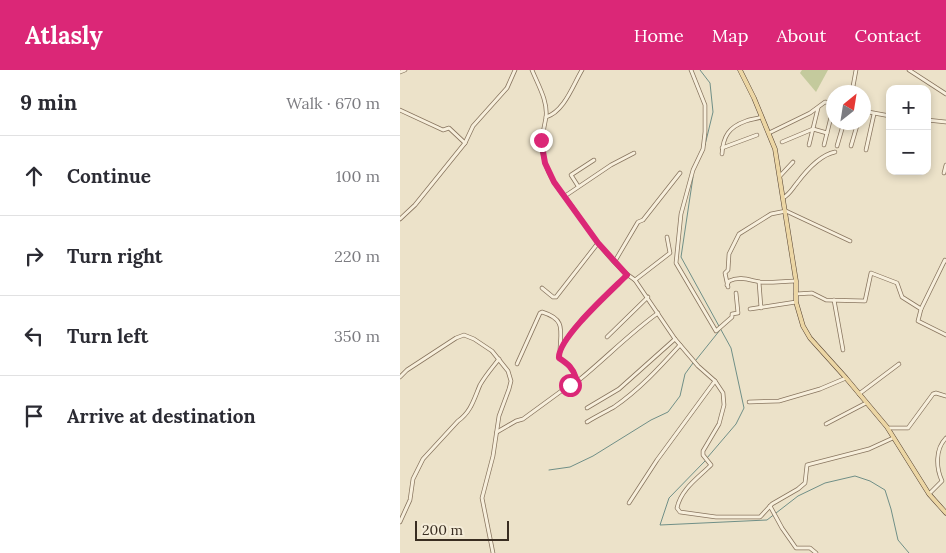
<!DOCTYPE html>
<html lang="en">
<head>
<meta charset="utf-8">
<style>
	:root { --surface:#fff; --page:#f7f7f7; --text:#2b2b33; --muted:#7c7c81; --line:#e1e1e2; --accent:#db2777 }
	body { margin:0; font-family:Lora,serif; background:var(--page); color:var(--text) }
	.controls { position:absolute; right:15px; top:15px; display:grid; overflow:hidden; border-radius:10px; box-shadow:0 2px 8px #0003 }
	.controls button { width:45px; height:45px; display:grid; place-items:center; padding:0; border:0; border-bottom:1px solid var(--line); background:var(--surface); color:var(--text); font:25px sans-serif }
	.compass { position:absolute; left:426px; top:15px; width:45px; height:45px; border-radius:50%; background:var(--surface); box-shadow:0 2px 8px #0003; rotate:30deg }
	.scale { position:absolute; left:15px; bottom:12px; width:94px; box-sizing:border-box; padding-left:5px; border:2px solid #392d21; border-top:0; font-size:14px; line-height:18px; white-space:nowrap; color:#392d21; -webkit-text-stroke:4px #f4ecd8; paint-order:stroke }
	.stop { position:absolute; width:15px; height:15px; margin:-11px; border:4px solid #db2777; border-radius:50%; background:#fff }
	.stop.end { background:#db2777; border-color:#fff; box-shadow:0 1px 5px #0008 }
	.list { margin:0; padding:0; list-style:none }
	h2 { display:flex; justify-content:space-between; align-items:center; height:65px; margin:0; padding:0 20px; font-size:21px }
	h2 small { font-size:16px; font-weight:400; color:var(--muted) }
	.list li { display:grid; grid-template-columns:32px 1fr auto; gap:15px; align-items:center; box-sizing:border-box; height:80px; padding:0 20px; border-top:1px solid var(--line) }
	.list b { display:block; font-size:19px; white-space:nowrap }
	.list em { font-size:16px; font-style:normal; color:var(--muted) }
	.icon { flex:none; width:28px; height:28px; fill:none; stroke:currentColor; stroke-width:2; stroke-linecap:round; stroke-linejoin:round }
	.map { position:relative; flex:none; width:546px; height:483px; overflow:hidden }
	header { display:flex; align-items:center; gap:30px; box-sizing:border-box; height:70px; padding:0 25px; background:var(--accent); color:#fff }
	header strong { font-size:24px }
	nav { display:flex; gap:28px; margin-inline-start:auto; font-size:18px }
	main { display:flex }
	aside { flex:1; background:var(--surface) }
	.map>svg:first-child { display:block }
	.green { fill:#c4ca9d }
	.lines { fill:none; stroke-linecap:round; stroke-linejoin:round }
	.stream { stroke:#708f87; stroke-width:1 }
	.minor-casing { stroke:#88755f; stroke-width:4.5 }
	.major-casing { stroke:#564332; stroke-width:5 }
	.minor { stroke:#f7efdc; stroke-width:3 }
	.major { stroke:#ecd6a4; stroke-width:4 }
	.route { stroke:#db2777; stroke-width:6 }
</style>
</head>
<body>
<header>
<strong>Atlasly</strong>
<nav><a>Home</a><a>Map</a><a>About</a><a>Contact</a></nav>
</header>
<main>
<aside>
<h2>9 min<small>Walk · 670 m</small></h2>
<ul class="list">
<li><svg class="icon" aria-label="ahead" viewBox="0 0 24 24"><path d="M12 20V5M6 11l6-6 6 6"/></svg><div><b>Continue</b></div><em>100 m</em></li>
<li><svg class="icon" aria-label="right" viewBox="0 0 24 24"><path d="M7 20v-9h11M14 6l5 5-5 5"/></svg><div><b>Turn right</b></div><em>220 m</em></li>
<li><svg class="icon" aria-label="left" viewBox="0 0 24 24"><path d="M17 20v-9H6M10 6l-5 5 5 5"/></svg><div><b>Turn left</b></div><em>350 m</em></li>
<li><svg class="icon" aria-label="arrive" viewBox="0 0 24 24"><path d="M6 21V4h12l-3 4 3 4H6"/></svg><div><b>Arrive at destination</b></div></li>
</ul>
</aside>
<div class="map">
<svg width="546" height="483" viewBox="0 0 546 483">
	<rect width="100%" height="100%" fill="#ece2c9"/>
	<path class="green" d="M 402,0 L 428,0 L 416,22 L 400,3 Z"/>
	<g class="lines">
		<g class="stream">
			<path d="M 300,0 L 310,13 L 313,42 L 305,75"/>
			<path d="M 293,107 L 281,187 L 331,278 L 344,338 L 336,354 L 307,388"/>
			<path d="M 296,290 L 320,260"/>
			<path d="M 305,391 L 269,428 L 260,455 L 367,450 L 398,426 L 425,413 L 455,406 L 470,411 L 485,420 L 491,439 L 498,470 L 509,483"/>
			<path d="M 149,400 L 170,397 L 193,386 L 251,350 L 268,342 L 280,326 L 285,304 L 293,293"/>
		</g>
		<defs>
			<g id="minor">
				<path d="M 132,0 C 138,15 148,31 146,47 C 143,65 139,73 145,92 C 149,108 161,122 171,135 C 189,160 209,193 235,210 L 275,269 L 298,296 L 315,311 L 323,323 L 324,335 L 319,354 L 303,381 L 303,385 L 311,395 C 298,408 281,419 277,438 L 280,442 L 316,447 L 360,447 L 372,434 L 398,419 L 405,413 L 407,395 L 469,379 L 493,368"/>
				<path d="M 291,0 L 305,35 L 305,62 L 303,79 L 293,100 L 281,144 L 276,193 L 316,261 L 332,247 L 332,244 L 338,243 L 336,223"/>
				<path d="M 509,0 L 546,24"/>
				<path d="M 0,2 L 5,0"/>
				<path d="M 452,22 L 456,0"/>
				<path d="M 0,40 L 43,60 L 49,58 L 65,73"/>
				<path d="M 463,41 L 490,46"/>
				<path d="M 146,47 C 164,42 173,15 182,0"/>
				<path d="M 527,50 L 546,52"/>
				<path d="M 369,63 L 410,43 L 425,32 L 433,33"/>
				<path d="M 382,72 L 413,59 L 427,63"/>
				<path d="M 409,75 L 418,38"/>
				<path d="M 424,75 L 433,39"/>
				<path d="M 437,76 L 444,52"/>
				<path d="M 451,76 L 458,52"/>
				<path d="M 322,78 L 357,65"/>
				<path d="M 466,80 L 474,44"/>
				<path d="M 322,84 C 323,66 329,57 346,51 C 351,49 357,49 361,47"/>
				<path d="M 544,103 L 546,95"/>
				<path d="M 380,106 L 393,92"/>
				<path d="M 178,116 L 171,105 L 194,90"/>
				<path d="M 165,126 L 211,95 L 234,83"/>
				<path d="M 383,128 C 390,124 392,119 397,113 C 406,101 420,85 435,82"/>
				<path d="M 0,149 L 15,135 L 65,73 L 73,56 L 107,18 L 115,0"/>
				<path d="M 215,191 L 238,152 L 243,150 L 280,103"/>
				<path d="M 235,210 L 270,183 L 267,167"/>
				<path d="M 359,212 L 361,238"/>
				<path d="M 327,215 L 329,211 C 340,206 349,210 360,212 C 371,213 384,211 396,211"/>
				<path d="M 328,217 L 325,203 L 328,200 L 329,184 L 339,164 L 371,144 L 386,141 L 450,171"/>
				<path d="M 142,218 L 153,227 L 156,227 L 198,173"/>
				<path d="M 396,224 L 412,223 L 426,230 L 465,231 L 471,203 L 497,213 L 502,227 L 521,239 L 518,251 L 546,265"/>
				<path d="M 434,230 L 443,280"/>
				<path d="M 350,239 L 396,232"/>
				<path d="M 521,239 L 545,190 L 546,191"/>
				<path d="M 207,267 L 248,227"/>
				<path d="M 117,294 L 140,243 L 142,242 C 165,249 161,259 160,279"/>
				<path d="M 0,307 L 7,300 L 56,268 L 64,265 L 74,269 L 92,281 L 108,301 L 111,311 L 109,319 L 99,346 L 93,386 L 82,428 L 93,483"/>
				<path d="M 176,310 L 179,310 C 206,288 230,263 258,243"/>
				<path d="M 459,324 L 499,294"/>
				<path d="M 349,332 L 379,331 L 420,319 L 446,308"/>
				<path d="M 187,338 L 219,319 L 275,269"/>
				<path d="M 187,352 C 195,347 205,342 214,337 C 239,320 260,297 280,275"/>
				<path d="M 426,354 L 466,333"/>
				<path d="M 488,358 L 508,358 L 533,324 L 536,323 L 546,326"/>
				<path d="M 97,362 L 116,351 L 123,349 L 175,311 L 176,308 C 173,298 168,294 159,288 C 157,268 212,220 227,205"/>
				<path d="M 529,424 L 542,411 C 536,398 535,379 546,368"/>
				<path d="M 229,433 L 257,390 L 315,311"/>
				<path d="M 370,436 L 382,458 L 396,478 L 410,478 L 416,483"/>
				<path d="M 0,452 L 10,430 L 13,409 L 23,389 L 58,351 C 71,342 74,329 80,315 C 85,306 92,298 99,289"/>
			</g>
			<path id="major" d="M 340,0 L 354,28 L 375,79 L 396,211 L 396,232 L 403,256 L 410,268 L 446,308 L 487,357 L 529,424 L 546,443"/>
		</defs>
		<use href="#minor" class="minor-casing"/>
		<use href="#major" class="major-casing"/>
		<use href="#minor" class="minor"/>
		<use href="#major" class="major"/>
	</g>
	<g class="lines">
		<path class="route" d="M 141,70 L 145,93 L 154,112 L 198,173 L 227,205 C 212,220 157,269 159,288 C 168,294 173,298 176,308 L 170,315"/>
	</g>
</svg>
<div class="controls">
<button>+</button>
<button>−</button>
</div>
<svg class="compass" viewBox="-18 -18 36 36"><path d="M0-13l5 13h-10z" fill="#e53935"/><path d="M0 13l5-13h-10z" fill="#7c7c81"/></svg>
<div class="scale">200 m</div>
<div class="stop" style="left:170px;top:315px"></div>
<div class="stop end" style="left:141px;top:70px"></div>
</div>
</main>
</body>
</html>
